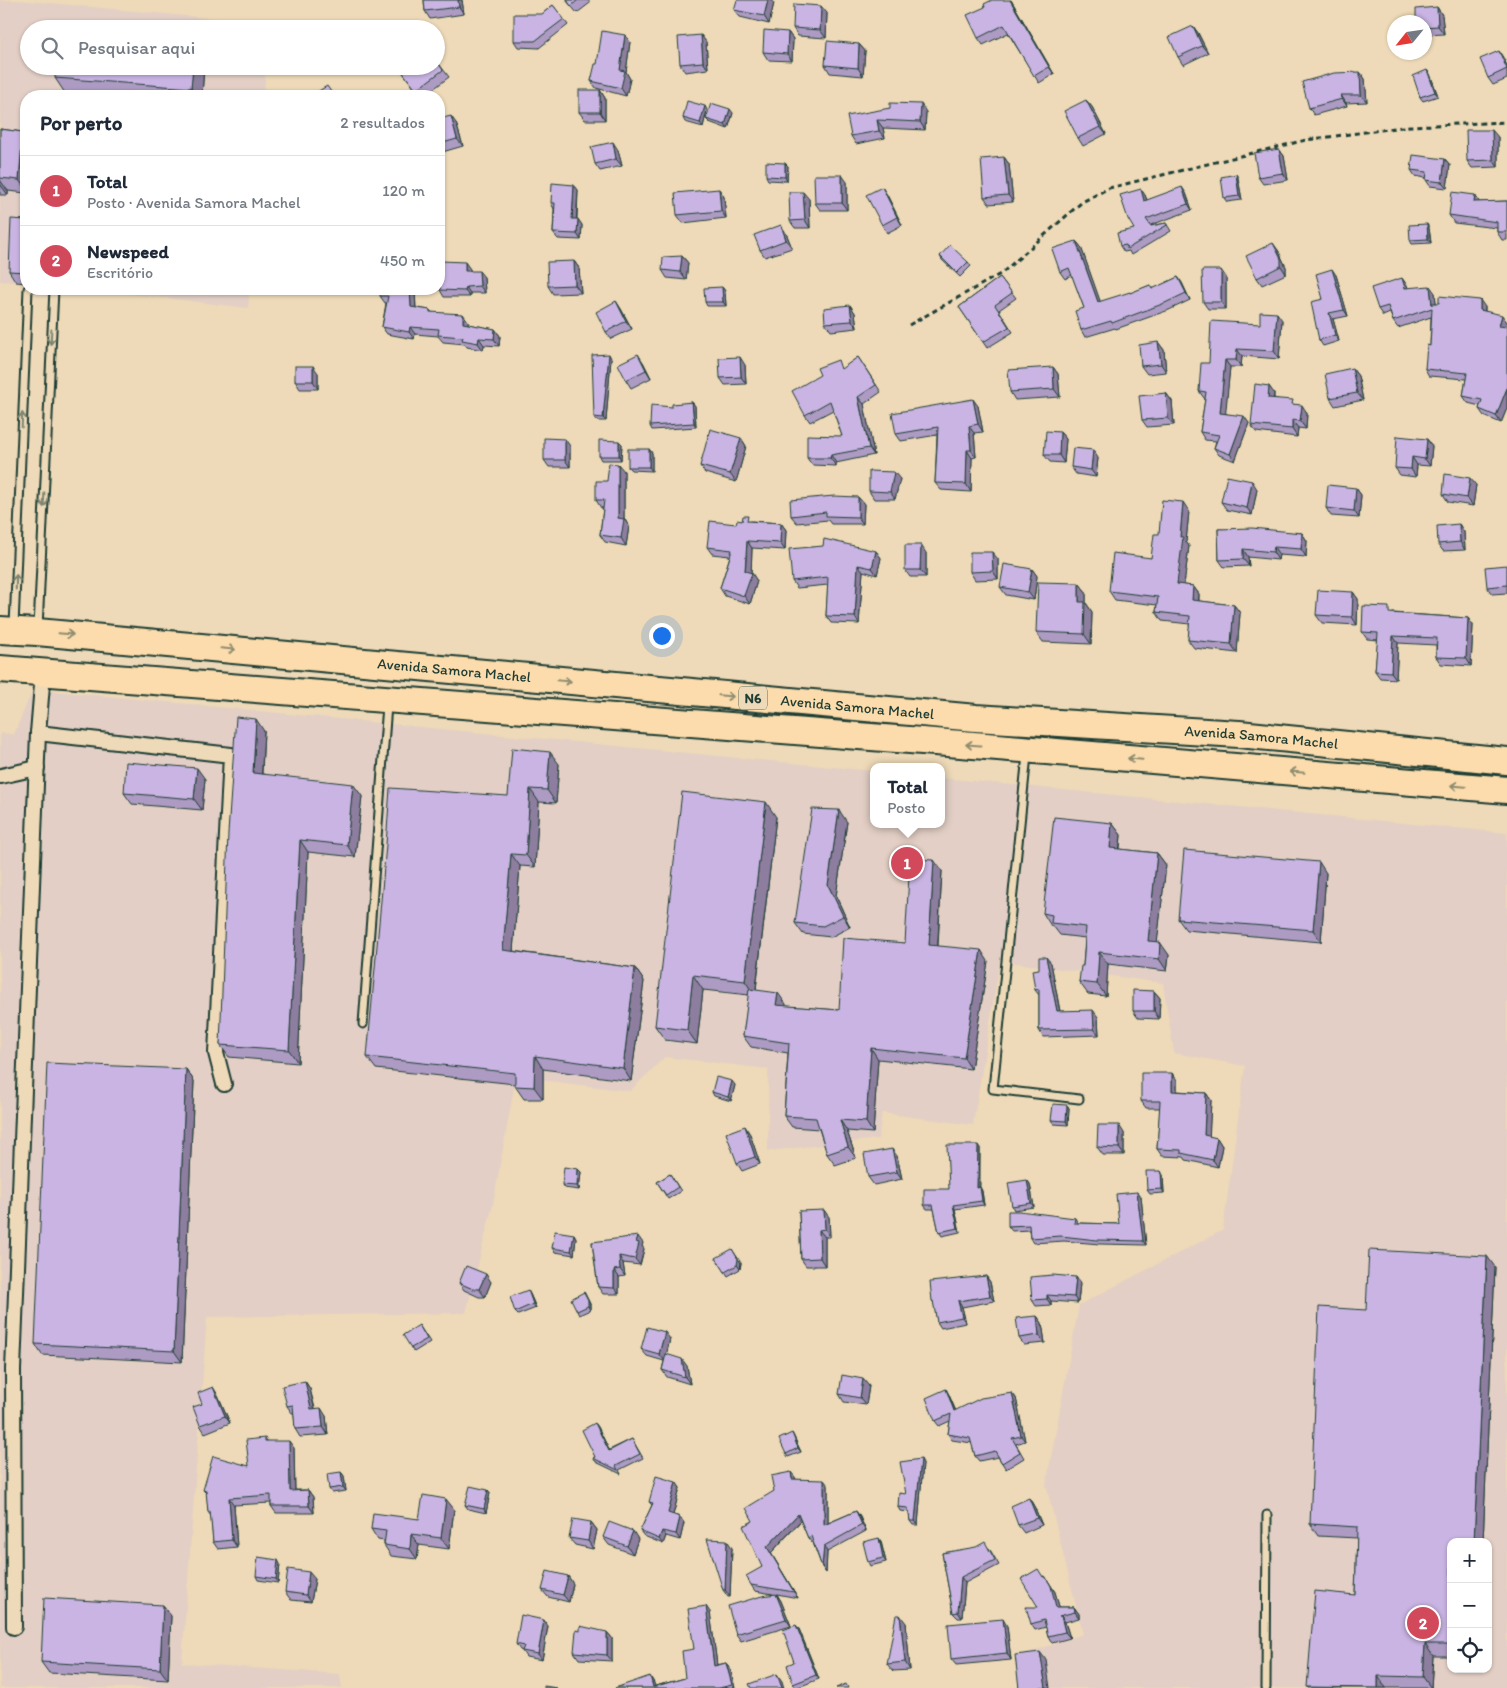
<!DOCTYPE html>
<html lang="pt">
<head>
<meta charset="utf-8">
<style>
	:root { --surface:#fff; --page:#f2f2f3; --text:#1f2937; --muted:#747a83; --line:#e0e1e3; --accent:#d1495b }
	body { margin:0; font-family:Itim,sans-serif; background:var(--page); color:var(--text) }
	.controls { position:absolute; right:15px; bottom:15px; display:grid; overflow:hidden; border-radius:10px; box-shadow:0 1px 4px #0004 }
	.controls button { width:45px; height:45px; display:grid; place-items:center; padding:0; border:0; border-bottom:1px solid var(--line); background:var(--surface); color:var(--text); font:25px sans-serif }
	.compass { position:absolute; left:1387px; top:15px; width:45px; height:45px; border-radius:50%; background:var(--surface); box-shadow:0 1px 4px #0004; rotate:240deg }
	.you { position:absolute; left:661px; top:635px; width:18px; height:18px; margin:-12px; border:4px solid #fff; border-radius:50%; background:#1a73e8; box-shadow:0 0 0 8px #1a73e833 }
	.badge { display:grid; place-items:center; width:32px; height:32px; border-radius:50%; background:var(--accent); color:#fff; font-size:16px; font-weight:700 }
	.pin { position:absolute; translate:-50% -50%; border:2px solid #fff; box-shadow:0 1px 5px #0006 }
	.popup { position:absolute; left:870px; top:763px; width:75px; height:65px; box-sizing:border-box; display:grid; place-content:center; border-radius:10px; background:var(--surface); filter:drop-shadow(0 1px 4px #0005); font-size:16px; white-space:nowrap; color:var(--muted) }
	.popup b { font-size:19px; color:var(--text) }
	.popup::after { content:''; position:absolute; left:50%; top:100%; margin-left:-10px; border:10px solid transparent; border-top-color:var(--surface) }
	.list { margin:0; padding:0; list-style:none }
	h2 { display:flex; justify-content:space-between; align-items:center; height:65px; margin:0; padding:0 20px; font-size:21px }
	h2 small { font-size:16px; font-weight:400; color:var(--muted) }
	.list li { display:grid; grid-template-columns:32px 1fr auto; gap:15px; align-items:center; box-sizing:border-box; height:70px; padding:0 20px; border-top:1px solid var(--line) }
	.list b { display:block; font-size:19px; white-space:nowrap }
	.list p { margin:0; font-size:16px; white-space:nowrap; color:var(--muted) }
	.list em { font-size:16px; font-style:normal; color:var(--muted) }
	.icon { flex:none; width:28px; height:28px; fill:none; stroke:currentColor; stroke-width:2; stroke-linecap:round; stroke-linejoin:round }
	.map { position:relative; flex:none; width:1507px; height:1688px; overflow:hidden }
	.search { position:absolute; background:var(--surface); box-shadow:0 1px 4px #0004; left:20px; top:20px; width:425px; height:55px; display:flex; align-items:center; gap:12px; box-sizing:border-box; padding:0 18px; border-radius:28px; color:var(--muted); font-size:19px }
	.panel { position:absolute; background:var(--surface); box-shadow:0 1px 4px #0004; left:20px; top:90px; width:425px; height:205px; border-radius:20px }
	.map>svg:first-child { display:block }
	.built { fill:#e3cfc5; fill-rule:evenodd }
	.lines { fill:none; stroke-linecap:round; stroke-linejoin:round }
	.lane-casing { stroke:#1f3d34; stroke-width:11 }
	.street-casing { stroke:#1f3d34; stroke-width:18 }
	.highway-casing { stroke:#1f3d34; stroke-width:30 }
	.path { stroke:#1f3d34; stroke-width:3; stroke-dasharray:5 4; stroke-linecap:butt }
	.lane { stroke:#eedab8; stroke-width:7 }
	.street { stroke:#eedab8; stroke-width:14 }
	.highway { stroke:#fcdcac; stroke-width:26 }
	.wall { fill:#ad9bc3; stroke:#1f3d34 }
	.shaded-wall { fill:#8d7e9f; stroke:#1f3d34 }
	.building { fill:#c9b4e3; stroke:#1f3d34 }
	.oneway { stroke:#7c846f }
	.oneway2 { stroke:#8e8c70 }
	.labels { text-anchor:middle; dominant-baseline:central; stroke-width:4; stroke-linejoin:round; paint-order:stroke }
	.shield { fill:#eedab8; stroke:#5d6c5c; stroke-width:1 }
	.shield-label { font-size:14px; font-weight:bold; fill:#1f3d34 }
	.street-label { font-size:15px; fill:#1f3d34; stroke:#eedab8 }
</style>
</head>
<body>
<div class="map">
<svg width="1507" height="1688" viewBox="0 0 1507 1688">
	<rect width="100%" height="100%" fill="#eedab8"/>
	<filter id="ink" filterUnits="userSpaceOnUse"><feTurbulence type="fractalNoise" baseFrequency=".02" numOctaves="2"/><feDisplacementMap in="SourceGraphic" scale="10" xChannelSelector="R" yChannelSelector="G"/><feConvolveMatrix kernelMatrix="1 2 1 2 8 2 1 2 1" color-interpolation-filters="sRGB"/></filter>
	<g filter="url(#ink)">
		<g class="built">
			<path d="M 0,0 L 19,0 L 270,24 L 269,29 L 29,29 L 29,66 L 266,66 L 264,96 L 26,96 L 26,283 L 0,281 Z"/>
			<path d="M 89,289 L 250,289 L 248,308 Z"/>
			<path d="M 33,689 L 873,771 L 873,824 L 941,824 L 941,778 L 1507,833 L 1507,1688 L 1020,1688 L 1016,1657 L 1083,1634 L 1046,1485 L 1079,1305 L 1223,1230 L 1245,1066 L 1174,1053 L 1163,983 L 1000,961 L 973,1125 L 882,1113 L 878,1139 L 768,1151 L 768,1069 L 665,1057 L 630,1091 L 516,1077 L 493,1204 L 466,1313 L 207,1317 L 182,1663 L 340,1674 L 342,1688 L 0,1688 L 0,733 L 14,734 ZM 1451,1542 L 1488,1542 L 1488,1669 L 1451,1669 Z"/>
		</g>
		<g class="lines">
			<defs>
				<g id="lane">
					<path d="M 14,626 L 28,289"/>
					<path d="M 38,628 L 54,289"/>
					<path d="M 1027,755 L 993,1089 L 1079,1099"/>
					<path d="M 363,1024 L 387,705"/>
					<path d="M 1266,1688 L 1267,1515"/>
				</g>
				<g id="street">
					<path d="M 38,733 L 231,755 L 216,1053 L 224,1084"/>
					<path d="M 1,776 L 37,768"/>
					<path d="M 14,1627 L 13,1370 L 38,733 L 43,673"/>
				</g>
				<g id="highway">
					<path id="s1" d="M 0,630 L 37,632 L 976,718 L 1239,734 L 1507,761"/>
					<path d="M 0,669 L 986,746 L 1507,790"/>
				</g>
			</defs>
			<use href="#lane" class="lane-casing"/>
			<use href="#street" class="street-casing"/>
			<use href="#highway" class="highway-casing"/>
			<path class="path" d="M 909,325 L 1002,273 L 1082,202 L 1109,188 L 1306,140 L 1410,126 L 1507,122"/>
			<use href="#lane" class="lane"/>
			<use href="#street" class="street"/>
			<use href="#highway" class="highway"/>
		</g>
		<g class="wall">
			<path d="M 424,0 L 462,0 L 464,14 L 430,19 L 425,11 Z"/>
			<path d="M 566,0 L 588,0 L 590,3 L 577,13 Z"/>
			<path d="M 1011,0 L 1054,74 L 1039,83 L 1008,33 L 983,45 L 978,38 Z"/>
			<path d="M 774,3 L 769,24 L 740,17 L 734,10 Z"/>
			<path d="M 553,5 L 568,25 L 539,48 L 518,47 L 514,41 L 542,14 Z"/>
			<path d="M 1437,7 L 1442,15 L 1444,34 L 1424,35 L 1424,22 Z"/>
			<path d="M 827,13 L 826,38 L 798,36 L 793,28 Z"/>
			<path d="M 1193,26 L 1198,33 L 1208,53 L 1183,65 L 1178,57 Z"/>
			<path d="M 788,32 L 793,39 L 792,61 L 768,60 L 763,52 Z"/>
			<path d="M 701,35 L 706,42 L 708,69 L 685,72 L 680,64 Z"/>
			<path d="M 630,42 L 626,72 L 630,79 L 626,96 L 596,88 L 591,81 L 597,64 Z"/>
			<path d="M 859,44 L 865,51 L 863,76 L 830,73 L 825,65 Z"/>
			<path d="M 1504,59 L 1507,66 L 1507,79 L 1493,85 L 1488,78 Z"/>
			<path d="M 436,60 L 449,77 L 424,96 L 420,96 L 398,66 Z"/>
			<path d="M 204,66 L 202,96 L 110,96 L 65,93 L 55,78 Z"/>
			<path d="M 1427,70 L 1430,74 L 1438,96 L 1423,101 L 1420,97 Z"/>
			<path d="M 1360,72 L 1365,79 L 1367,102 L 1346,103 L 1347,106 L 1314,115 L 1309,108 Z"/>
			<path d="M 600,90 L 605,98 L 605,120 L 585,120 L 579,112 Z"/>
			<path d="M 1086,100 L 1092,107 L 1106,134 L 1083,146 L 1078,138 Z"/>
			<path d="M 890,108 L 926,112 L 925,130 L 883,128 L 885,138 L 856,144 L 851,136 Z"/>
			<path d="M 707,110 L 703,127 L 685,122 L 683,118 Z"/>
			<path d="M 733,113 L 728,129 L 709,122 L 706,119 Z"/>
			<path d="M 439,119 L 456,123 L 463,146 L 439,153 Z"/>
			<path d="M 0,129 L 23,132 L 26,136 L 26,193 L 8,191 L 8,195 L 0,195 Z"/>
			<path d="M 1498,137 L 1498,167 L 1472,168 L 1467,161 Z"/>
			<path d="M 1279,149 L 1284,156 L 1288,180 L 1263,184 L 1258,177 Z"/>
			<path d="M 618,150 L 622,166 L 600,171 L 595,164 Z"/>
			<path d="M 1004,157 L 1009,164 L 1013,202 L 989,204 L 984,197 Z"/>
			<path d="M 1445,159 L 1450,165 L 1447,188 L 1430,186 L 1426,180 L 1426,178 L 1415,176 L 1411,170 Z"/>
			<path d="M 785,163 L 788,166 L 787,181 L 768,180 L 766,176 Z"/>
			<path d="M 1236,174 L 1238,178 L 1242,200 L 1227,202 L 1224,198 Z"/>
			<path d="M 847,182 L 847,210 L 820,210 L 815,203 Z"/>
			<path d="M 574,185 L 578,190 L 577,219 L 582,225 L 581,240 L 558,239 L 553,233 L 554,209 L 551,203 Z"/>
			<path d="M 882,187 L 887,195 L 902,225 L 887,233 L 882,225 Z"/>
			<path d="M 719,189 L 724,197 L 726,218 L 683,223 L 677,215 Z"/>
			<path d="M 1186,193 L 1192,210 L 1151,225 L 1151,226 L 1166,223 L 1171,231 L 1131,255 L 1129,251 L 1124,252 L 1120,246 L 1134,229 L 1145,195 L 1147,200 Z"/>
			<path d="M 1475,195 L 1479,202 L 1507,201 L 1507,240 L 1502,240 L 1497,232 L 1497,228 L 1454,223 L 1449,215 Z"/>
			<path d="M 809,199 L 810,228 L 795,228 L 790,221 Z"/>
			<path d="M 26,220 L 26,283 L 16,282 L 9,271 Z"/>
			<path d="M 1427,224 L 1429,228 L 1431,243 L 1412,244 L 1410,240 Z"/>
			<path d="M 786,233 L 792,248 L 765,257 L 760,250 Z"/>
			<path d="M 1076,241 L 1081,247 L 1100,302 L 1131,293 L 1150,285 L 1153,289 L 1178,277 L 1182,283 L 1190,300 L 1169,310 L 1116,329 L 1115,328 L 1085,337 L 1081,330 L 1084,308 L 1072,275 L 1065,279 L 1060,272 Z"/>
			<path d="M 1278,250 L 1286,267 L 1286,274 L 1262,285 L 1257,278 Z"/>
			<path d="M 682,256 L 688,263 L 686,280 L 667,278 L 662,270 Z"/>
			<path d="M 940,256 L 968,262 L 971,266 L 960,277 L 942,260 Z"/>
			<path d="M 574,261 L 579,268 L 581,293 L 553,294 L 548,286 Z"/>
			<path d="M 470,269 L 470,271 L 484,277 L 485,293 L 470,293 L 470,297 L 444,297 L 440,290 Z"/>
			<path d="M 1336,275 L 1348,316 L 1333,319 L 1339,341 L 1323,346 L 1319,340 L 1323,299 Z"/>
			<path d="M 1000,277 L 1016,298 L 999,310 L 1013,332 L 987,348 L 959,307 Z"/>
			<path d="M 1226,277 L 1226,309 L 1208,309 L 1203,302 Z"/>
			<path d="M 1407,285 L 1408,288 L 1435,293 L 1436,303 L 1485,307 L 1485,311 L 1507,322 L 1505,327 L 1507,327 L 1507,408 L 1501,423 L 1484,416 L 1479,409 L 1480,406 L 1468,403 L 1463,396 L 1466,379 L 1429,376 L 1425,369 L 1430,346 L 1431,317 L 1398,328 L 1393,321 L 1390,313 L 1383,316 L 1378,309 Z"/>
			<path d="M 722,287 L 725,291 L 726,306 L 707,306 L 705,302 Z"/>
			<path d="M 415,289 L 416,308 L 430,310 L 431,312 L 468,321 L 468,324 L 495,329 L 500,336 L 499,346 L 484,345 L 483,350 L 467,347 L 465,344 L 443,342 L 438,336 L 415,334 L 414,339 L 387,334 L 382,327 L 386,303 L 385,303 L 380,296 Z"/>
			<path d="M 616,301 L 621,309 L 632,329 L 611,339 L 606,332 Z"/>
			<path d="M 850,305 L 855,313 L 857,328 L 831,331 L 825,323 Z"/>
			<path d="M 1282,320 L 1279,359 L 1242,356 L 1241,367 L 1230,367 L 1225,413 L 1249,423 L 1235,461 L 1219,455 L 1214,448 L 1216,441 L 1205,440 L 1200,432 L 1205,399 L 1204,398 L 1199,391 L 1209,363 L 1260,324 Z"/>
			<path d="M 1158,342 L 1164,350 L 1166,372 L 1147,374 L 1141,366 Z"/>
			<path d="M 858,357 L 881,392 L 864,404 L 874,455 L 836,463 L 836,466 L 812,465 L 807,458 L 842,436 L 833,410 L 810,422 L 805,415 L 843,368 Z"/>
			<path d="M 611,358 L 606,421 L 597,421 L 594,417 Z"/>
			<path d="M 643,362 L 651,378 L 631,388 L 626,380 Z"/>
			<path d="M 745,365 L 746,384 L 725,385 L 720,378 Z"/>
			<path d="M 1053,367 L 1058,374 L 1060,397 L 1015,400 L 1010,392 Z"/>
			<path d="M 1352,368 L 1358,376 L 1363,400 L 1335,406 L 1330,398 Z"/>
			<path d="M 318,373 L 318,389 L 300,389 L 295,381 Z"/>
			<path d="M 1166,393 L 1172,401 L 1174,425 L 1147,427 L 1142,420 Z"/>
			<path d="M 1274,393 L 1274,398 L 1296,405 L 1307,413 L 1306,429 L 1298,428 L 1297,437 L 1256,432 L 1251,425 Z"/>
			<path d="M 692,402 L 695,406 L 696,427 L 652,430 L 650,426 L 672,407 Z"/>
			<path d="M 978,406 L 983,432 L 974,433 L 976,457 L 972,458 L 971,492 L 941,490 L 935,483 L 937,435 L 901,441 L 896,434 Z"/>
			<path d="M 1060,432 L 1066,439 L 1064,463 L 1050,462 L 1044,455 Z"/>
			<path d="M 741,438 L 746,446 L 736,482 L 705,473 L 700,466 Z"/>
			<path d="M 1427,439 L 1432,446 L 1430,466 L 1417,465 L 1416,477 L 1400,475 L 1395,468 Z"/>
			<path d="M 619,441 L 622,444 L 621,460 L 601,460 L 599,456 Z"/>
			<path d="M 570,446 L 570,467 L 549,467 L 544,460 Z"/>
			<path d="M 649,449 L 652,453 L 652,471 L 631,470 L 628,467 Z"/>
			<path d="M 1098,458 L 1096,477 L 1076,474 L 1071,467 Z"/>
			<path d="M 624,471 L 624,518 L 629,526 L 626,546 L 605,542 L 600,535 L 603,508 L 601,508 L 596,500 L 607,481 Z"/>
			<path d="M 900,479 L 895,499 L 874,499 L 869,491 Z"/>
			<path d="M 1476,485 L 1473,506 L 1448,502 L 1443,494 Z"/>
			<path d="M 1356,488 L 1361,495 L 1359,518 L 1331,516 L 1326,508 Z"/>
			<path d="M 1257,489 L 1252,515 L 1227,510 L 1221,502 Z"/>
			<path d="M 858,497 L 864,504 L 863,524 L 831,524 L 828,520 L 797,523 L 791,516 Z"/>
			<path d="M 1189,511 L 1186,542 L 1189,546 L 1184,585 L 1193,586 L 1199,594 L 1199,601 L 1234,605 L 1240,613 L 1237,653 L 1194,648 L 1188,640 L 1190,624 L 1162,621 L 1156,612 L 1157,605 L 1115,600 L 1109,591 L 1151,558 L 1159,534 Z"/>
			<path d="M 751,521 L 781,523 L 786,530 L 785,550 L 752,548 L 751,573 L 757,581 L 750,604 L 725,596 L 720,588 L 730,556 L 712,554 L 707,547 L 736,524 Z"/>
			<path d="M 1459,524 L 1464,532 L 1465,550 L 1443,551 L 1438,544 Z"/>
			<path d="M 1218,529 L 1302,533 L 1307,541 L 1306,557 L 1279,555 L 1278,560 L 1248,557 L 1249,566 L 1224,567 L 1219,560 Z"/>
			<path d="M 876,551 L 881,558 L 877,575 L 863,571 L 859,624 L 831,623 L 826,616 L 828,585 L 797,588 L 792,581 Z"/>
			<path d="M 926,553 L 926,577 L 910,577 L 905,570 Z"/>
			<path d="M 998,559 L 998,579 L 975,580 L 970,572 Z"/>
			<path d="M 1507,565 L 1507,593 L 1492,594 L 1487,587 Z"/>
			<path d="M 1032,569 L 1037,576 L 1034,600 L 1006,595 L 1000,587 Z"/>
			<path d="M 1079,583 L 1086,592 L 1086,603 L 1092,612 L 1091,644 L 1043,642 L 1036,632 Z"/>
			<path d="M 1353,592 L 1358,599 L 1357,625 L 1322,623 L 1316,615 Z"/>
			<path d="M 1393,613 L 1468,618 L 1473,625 L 1471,666 L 1441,664 L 1436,657 L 1436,645 L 1398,643 L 1396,679 L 1380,678 L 1375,671 L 1378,640 L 1367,639 L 1362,632 Z"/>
			<path d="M 264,731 L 262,774 L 362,796 L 355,857 L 308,852 L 298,1063 L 229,1057 L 220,1045 Z"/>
			<path d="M 559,764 L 556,803 L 539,802 L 535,867 L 520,866 L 513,951 L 635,968 L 644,981 L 631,1081 L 543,1069 L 543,1099 L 524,1099 L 515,1086 L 515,1084 L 376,1069 L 367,1057 L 508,796 Z"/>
			<path d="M 205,779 L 202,810 L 132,804 L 124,793 Z"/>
			<path d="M 776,817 L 756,990 L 786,1004 L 785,1006 L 839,1010 L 905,943 L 942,871 L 938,946 L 988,961 L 971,1069 L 878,1059 L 873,1133 L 847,1131 L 856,1158 L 835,1165 L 827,1154 L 819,1129 L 792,1127 L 784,1116 L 788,1053 L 751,1047 L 743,1036 L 749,995 L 703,990 L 697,1044 L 665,1040 L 655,1026 Z"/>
			<path d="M 847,822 L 836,896 L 850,927 L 831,937 L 803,934 L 795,923 Z"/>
			<path d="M 1112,823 L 1121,835 L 1120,849 L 1157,853 L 1166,865 L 1157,942 L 1169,955 L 1167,971 L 1108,964 L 1106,996 L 1088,994 L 1079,982 L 1083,966 L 1085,938 L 1060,935 L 1053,926 L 1051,926 L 1043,913 Z"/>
			<path d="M 1326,873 L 1321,942 L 1186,930 L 1178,919 Z"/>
			<path d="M 1051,963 L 1060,1011 L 1098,1017 L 1099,1035 L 1043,1037 L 1039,1030 L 1039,995 L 1035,990 Z"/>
			<path d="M 1154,991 L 1160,998 L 1159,1019 L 1138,1018 L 1133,1011 Z"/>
			<path d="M 186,1069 L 194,1081 L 182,1362 L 42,1355 L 35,1344 Z"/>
			<path d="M 1177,1080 L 1177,1091 L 1206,1093 L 1211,1100 L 1209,1137 L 1217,1138 L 1222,1146 L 1218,1167 L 1186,1160 L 1184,1157 L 1162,1156 L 1157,1149 L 1160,1108 L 1146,1108 L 1141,1101 Z"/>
			<path d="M 735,1085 L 731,1101 L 714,1096 L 712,1092 Z"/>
			<path d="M 1067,1105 L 1069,1108 L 1068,1125 L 1054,1124 L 1051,1120 Z"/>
			<path d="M 1124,1133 L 1124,1155 L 1103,1155 L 1097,1147 Z"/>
			<path d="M 750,1134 L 760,1164 L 742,1171 L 737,1163 Z"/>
			<path d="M 980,1148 L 980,1187 L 982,1191 L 984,1205 L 955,1209 L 960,1232 L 942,1236 L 939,1232 L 934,1209 L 927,1209 L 924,1205 L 949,1189 Z"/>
			<path d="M 897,1156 L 902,1179 L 874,1185 L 868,1177 Z"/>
			<path d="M 578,1169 L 581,1172 L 579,1190 L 564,1188 L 562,1185 Z"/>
			<path d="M 670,1174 L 681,1191 L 668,1199 L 657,1182 Z"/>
			<path d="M 1163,1175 L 1164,1193 L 1150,1194 L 1147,1190 Z"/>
			<path d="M 1027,1180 L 1030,1184 L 1034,1207 L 1014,1210 L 1012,1206 Z"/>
			<path d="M 1137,1192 L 1141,1197 L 1146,1245 L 1100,1244 L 1064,1241 L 1033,1243 L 1030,1238 L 1029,1230 L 1012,1231 L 1008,1226 L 1075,1218 L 1078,1223 L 1119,1224 Z"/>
			<path d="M 799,1211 L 829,1217 L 830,1237 L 825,1237 L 825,1266 L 806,1266 L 801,1259 Z"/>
			<path d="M 574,1234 L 576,1238 L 574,1255 L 555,1252 L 552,1248 Z"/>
			<path d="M 592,1242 L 643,1243 L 642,1246 L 644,1249 L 640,1265 L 623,1263 L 625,1276 L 619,1277 L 619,1294 L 603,1294 L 598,1287 Z"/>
			<path d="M 716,1258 L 741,1263 L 740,1269 L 728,1276 Z"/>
			<path d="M 1495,1267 L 1483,1542 L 1451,1542 L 1451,1656 L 1433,1656 L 1431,1688 L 1308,1688 L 1355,1595 L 1357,1538 L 1318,1536 L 1310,1524 L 1366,1310 Z"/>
			<path d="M 986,1276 L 990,1282 L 994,1301 L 962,1307 L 966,1323 L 941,1328 L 937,1322 L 934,1303 L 932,1301 Z"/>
			<path d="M 1076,1277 L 1080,1283 L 1078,1303 L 1051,1301 L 1051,1305 L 1036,1306 L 1032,1300 Z"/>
			<path d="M 491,1282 L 485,1297 L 479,1297 L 464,1290 L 459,1283 Z"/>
			<path d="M 584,1292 L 590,1304 L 590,1310 L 579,1315 L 577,1311 Z"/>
			<path d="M 530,1294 L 536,1308 L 518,1315 L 515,1312 Z"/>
			<path d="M 1037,1316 L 1042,1323 L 1045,1343 L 1024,1345 L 1019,1338 Z"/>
			<path d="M 419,1325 L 430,1342 L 414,1352 L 411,1348 Z"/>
			<path d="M 670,1339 L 666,1354 L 687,1366 L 690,1384 L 667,1377 L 662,1370 L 664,1361 L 647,1356 L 641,1349 Z"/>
			<path d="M 305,1381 L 310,1389 L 315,1408 L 326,1416 L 328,1435 L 300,1437 L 295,1429 L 294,1413 L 292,1413 L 287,1406 Z"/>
			<path d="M 869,1386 L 866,1405 L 844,1402 L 839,1394 Z"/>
			<path d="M 946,1389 L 949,1395 L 956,1411 L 1012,1393 L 1016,1398 L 1025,1441 L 1016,1444 L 1024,1458 L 1006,1469 L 998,1457 L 979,1461 L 975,1456 L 972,1443 L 952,1440 L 948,1434 L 950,1421 L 939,1426 L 935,1421 Z"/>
			<path d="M 218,1395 L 230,1423 L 205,1433 L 200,1425 L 202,1404 Z"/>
			<path d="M 595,1423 L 598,1427 L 609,1450 L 632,1439 L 643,1458 L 619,1470 L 621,1474 L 596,1462 L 593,1458 L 595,1457 Z"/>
			<path d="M 792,1433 L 794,1437 L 801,1452 L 788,1457 L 786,1454 Z"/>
			<path d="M 265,1438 L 267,1441 L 294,1448 L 295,1490 L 308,1490 L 313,1497 L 314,1513 L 276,1513 L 271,1506 L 271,1503 L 234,1505 L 237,1547 L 218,1549 L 213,1542 L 211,1516 L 208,1512 L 207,1494 L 203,1490 L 249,1466 Z"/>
			<path d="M 923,1463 L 918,1525 L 913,1525 L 910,1521 L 909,1512 L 900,1511 L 898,1507 Z"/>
			<path d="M 341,1472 L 344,1476 L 346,1491 L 332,1493 L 329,1489 Z"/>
			<path d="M 795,1477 L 795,1479 L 828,1485 L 828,1523 L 856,1511 L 860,1517 L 866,1531 L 827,1552 L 826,1573 L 822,1567 L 813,1543 L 812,1543 L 808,1538 L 801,1521 L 771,1553 L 798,1598 L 777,1594 L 781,1601 L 791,1626 L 741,1641 L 736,1634 L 773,1594 L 755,1591 L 751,1585 L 762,1567 L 753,1521 L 774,1491 Z"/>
			<path d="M 676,1482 L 680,1488 L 673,1515 L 680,1517 L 684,1523 L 680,1540 L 666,1536 L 663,1544 L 644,1536 L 640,1531 L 652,1505 L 649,1502 Z"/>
			<path d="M 488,1490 L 490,1493 L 486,1513 L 468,1509 L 465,1505 Z"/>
			<path d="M 1029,1498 L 1034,1506 L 1042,1525 L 1024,1533 L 1018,1525 Z"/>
			<path d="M 454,1509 L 449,1549 L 419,1545 L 417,1559 L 391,1556 L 384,1545 L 384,1541 L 378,1540 L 371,1529 L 419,1519 Z"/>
			<path d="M 591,1522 L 597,1530 L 593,1549 L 575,1545 L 569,1538 Z"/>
			<path d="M 603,1537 L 638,1539 L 633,1554 L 609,1545 Z"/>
			<path d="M 879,1538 L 881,1542 L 886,1562 L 870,1566 L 868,1562 Z"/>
			<path d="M 732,1548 L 730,1597 L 728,1597 L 723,1590 Z"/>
			<path d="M 989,1548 L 999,1565 L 965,1583 L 962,1618 L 958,1618 L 953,1613 L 942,1553 Z"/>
			<path d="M 280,1564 L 278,1583 L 258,1580 L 256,1576 Z"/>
			<path d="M 568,1576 L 573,1584 L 569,1602 L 548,1597 L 542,1590 Z"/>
			<path d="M 1043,1576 L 1045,1576 L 1055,1592 L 1059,1607 L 1074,1607 L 1079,1614 L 1079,1618 L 1065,1622 L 1070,1638 L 1052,1643 L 1048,1636 L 1046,1627 L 1035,1630 L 1031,1624 L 1038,1607 Z"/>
			<path d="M 315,1579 L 311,1602 L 291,1600 L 285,1592 Z"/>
			<path d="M 163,1605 L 171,1616 L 168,1680 L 49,1673 L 41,1662 Z"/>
			<path d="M 710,1612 L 717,1665 L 726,1663 L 730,1668 L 735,1688 L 615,1688 L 653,1681 L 655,1686 L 685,1678 L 694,1649 Z"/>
			<path d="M 906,1623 L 910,1670 L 893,1671 L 887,1664 Z"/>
			<path d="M 548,1626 L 542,1660 L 526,1657 L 522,1651 L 520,1650 L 516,1644 Z"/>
			<path d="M 1007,1626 L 1011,1660 L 956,1665 L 951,1659 Z"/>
			<path d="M 799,1629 L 819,1679 L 796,1688 L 793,1684 L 794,1662 Z"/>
			<path d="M 607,1632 L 612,1638 L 612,1661 L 579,1659 L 574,1652 Z"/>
		</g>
		<g class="shaded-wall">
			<path d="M 458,0 L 462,0 L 464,14 L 459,7 Z"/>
			<path d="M 768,0 L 772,0 L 774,3 L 769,24 L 764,16 Z"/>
			<path d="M 1010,0 L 1011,0 L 1054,74 L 1049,67 Z"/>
			<path d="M 821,6 L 827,13 L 826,38 L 820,30 Z"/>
			<path d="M 1437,7 L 1442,15 L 1444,34 L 1438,26 Z"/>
			<path d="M 1193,26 L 1198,33 L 1208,53 L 1202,46 Z"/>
			<path d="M 788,32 L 793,39 L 792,61 L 787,54 Z"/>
			<path d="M 625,35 L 630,42 L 626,72 L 630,79 L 626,96 L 621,88 L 620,70 Z"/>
			<path d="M 701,35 L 706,42 L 708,69 L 703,62 Z"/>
			<path d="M 859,44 L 865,51 L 863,76 L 858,68 Z"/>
			<path d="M 1499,51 L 1504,59 L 1507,66 L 1507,70 Z"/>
			<path d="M 193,66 L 204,66 L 202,96 L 197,96 L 191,88 Z"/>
			<path d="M 1427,70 L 1430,74 L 1438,96 L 1435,92 Z"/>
			<path d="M 1360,72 L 1365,79 L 1367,102 L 1361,95 Z"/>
			<path d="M 600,90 L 605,98 L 605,120 L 600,112 Z"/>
			<path d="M 1341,95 L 1346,103 L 1347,106 L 1342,99 Z"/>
			<path d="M 1086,100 L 1092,107 L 1106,134 L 1100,127 Z"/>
			<path d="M 921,104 L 926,112 L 925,130 L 920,122 Z"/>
			<path d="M 705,106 L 707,110 L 703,127 L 700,123 Z"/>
			<path d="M 730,109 L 733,113 L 728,129 L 725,125 Z"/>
			<path d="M 451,116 L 456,123 L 463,146 L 457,139 Z"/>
			<path d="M 877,120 L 883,128 L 885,138 L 879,131 Z"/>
			<path d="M 1492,130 L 1498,137 L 1498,167 L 1493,160 Z"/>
			<path d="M 23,132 L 26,136 L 26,190 L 19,180 Z"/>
			<path d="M 613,142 L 618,150 L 622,166 L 616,159 Z"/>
			<path d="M 1279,149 L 1284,156 L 1288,180 L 1283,173 Z"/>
			<path d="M 1004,157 L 1009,164 L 1013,202 L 1008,195 Z"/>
			<path d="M 1445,159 L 1450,165 L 1447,188 L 1442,182 Z"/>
			<path d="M 785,163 L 788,166 L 787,181 L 785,177 Z"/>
			<path d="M 1236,174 L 1238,178 L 1242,200 L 1239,196 Z"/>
			<path d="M 842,175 L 847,182 L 847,210 L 842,203 Z"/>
			<path d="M 0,180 L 8,191 L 8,195 L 0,184 Z"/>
			<path d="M 574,185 L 578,190 L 576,225 L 572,219 Z"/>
			<path d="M 882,187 L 887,195 L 902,225 L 897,217 Z"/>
			<path d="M 1182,187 L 1186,193 L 1192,210 L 1188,204 Z"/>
			<path d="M 719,189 L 724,197 L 726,218 L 721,211 Z"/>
			<path d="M 1141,189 L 1145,195 L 1149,207 L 1144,201 Z"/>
			<path d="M 803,192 L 809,199 L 810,228 L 805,220 Z"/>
			<path d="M 1475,195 L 1480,203 L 1474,202 Z"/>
			<path d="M 578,219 L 582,225 L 581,240 L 577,234 Z"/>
			<path d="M 1427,224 L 1429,228 L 1431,243 L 1428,239 Z"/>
			<path d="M 781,225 L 786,233 L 792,248 L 786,240 Z"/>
			<path d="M 1076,241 L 1081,247 L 1103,309 L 1098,302 Z"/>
			<path d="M 1273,243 L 1278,250 L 1286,267 L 1286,274 L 1281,266 Z"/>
			<path d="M 682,256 L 688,263 L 686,280 L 680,272 Z"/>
			<path d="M 574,261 L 579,268 L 581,293 L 575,285 Z"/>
			<path d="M 465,262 L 470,269 L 470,278 L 465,271 Z"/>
			<path d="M 1332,269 L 1336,275 L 1348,316 L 1344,310 Z"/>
			<path d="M 1221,270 L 1226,277 L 1226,309 L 1221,302 Z"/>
			<path d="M 479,271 L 484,277 L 485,293 L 480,286 Z"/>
			<path d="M 1178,277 L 1182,283 L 1190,300 L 1186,293 Z"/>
			<path d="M 1402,278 L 1407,285 L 1410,295 L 1405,288 Z"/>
			<path d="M 1430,286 L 1435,293 L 1437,312 L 1432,305 Z"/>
			<path d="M 466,287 L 470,293 L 470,297 L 465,291 Z"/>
			<path d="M 722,287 L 725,291 L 726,306 L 723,302 Z"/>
			<path d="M 410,289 L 415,289 L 416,314 L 411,307 Z"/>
			<path d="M 1480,300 L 1485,307 L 1484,316 L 1480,310 Z"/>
			<path d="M 616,301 L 621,309 L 632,329 L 626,321 Z"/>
			<path d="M 850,305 L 855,313 L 857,328 L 852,321 Z"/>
			<path d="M 1277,313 L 1282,320 L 1279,359 L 1274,351 Z"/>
			<path d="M 1329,313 L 1333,319 L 1339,341 L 1335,335 Z"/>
			<path d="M 463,314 L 468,321 L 468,330 L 463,323 Z"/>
			<path d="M 1502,315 L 1507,322 L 1504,333 L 1499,326 Z"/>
			<path d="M 410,327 L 415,334 L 414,339 L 409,332 Z"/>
			<path d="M 495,329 L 500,336 L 499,346 L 494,339 Z"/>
			<path d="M 479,338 L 484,345 L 483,350 L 478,343 Z"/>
			<path d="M 1158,342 L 1164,350 L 1166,372 L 1161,364 Z"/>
			<path d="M 1237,349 L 1242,356 L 1241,367 L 1236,360 Z"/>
			<path d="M 609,354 L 611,358 L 606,421 L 603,418 Z"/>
			<path d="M 638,354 L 643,362 L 651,378 L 646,370 Z"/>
			<path d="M 740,357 L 745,365 L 746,384 L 741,377 Z"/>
			<path d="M 1225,360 L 1230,367 L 1225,420 L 1220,413 Z"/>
			<path d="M 313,366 L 318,373 L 318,389 L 313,381 Z"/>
			<path d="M 1053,367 L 1058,374 L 1060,397 L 1054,389 Z"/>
			<path d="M 1352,368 L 1358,376 L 1363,400 L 1357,393 Z"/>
			<path d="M 1269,386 L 1274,393 L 1273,405 L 1268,398 Z"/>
			<path d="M 1507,388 L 1507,408 L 1501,423 L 1496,416 Z"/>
			<path d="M 1166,393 L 1172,401 L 1174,425 L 1168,418 Z"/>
			<path d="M 858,397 L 864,404 L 874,455 L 869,448 Z"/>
			<path d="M 973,399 L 978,406 L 983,432 L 978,424 Z"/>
			<path d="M 692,402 L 695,406 L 696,427 L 694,423 Z"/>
			<path d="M 1302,405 L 1307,413 L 1306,429 L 1300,421 Z"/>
			<path d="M 1244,416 L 1249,423 L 1235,461 L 1230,454 Z"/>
			<path d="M 1292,420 L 1298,428 L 1297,437 L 1292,429 Z"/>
			<path d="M 969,426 L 974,433 L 976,457 L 971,450 Z"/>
			<path d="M 1060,432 L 1066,439 L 1064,463 L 1059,455 Z"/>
			<path d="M 741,438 L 746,446 L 736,482 L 730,474 Z"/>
			<path d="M 565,439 L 570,446 L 570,467 L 565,460 Z"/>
			<path d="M 1427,439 L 1432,446 L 1430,466 L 1425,459 Z"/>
			<path d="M 619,441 L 622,444 L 621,460 L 619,456 Z"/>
			<path d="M 649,449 L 652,453 L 652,471 L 649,467 Z"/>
			<path d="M 967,450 L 972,458 L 971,492 L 966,484 Z"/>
			<path d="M 1093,450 L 1098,458 L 1096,477 L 1091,470 Z"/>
			<path d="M 831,455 L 836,463 L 836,466 L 830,458 Z"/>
			<path d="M 1412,457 L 1417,465 L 1416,477 L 1411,469 Z"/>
			<path d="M 618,464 L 624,471 L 624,521 L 624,519 L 629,526 L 626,546 L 621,538 L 618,518 Z"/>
			<path d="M 894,472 L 900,479 L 895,499 L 890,492 Z"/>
			<path d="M 1470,478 L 1476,485 L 1473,506 L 1467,498 Z"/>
			<path d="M 1252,481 L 1257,489 L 1252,515 L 1247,508 Z"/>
			<path d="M 1356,488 L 1361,495 L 1359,518 L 1354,511 Z"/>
			<path d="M 858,497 L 864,504 L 863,524 L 858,517 Z"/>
			<path d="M 1183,502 L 1189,511 L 1186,542 L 1189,546 L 1183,592 L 1177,584 L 1180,537 Z"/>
			<path d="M 781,523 L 786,530 L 785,550 L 780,543 Z"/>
			<path d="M 1459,524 L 1464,532 L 1465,550 L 1460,542 Z"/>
			<path d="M 1302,533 L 1307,541 L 1306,557 L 1301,549 Z"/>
			<path d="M 747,541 L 752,548 L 751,576 L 752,573 L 757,581 L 750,604 L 744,596 Z"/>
			<path d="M 921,545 L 926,553 L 926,577 L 920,570 Z"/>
			<path d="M 1274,547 L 1279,555 L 1278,560 L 1273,552 Z"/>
			<path d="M 1243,549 L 1248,557 L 1249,566 L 1243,559 Z"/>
			<path d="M 876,551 L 881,558 L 877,575 L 872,568 Z"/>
			<path d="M 992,552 L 998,559 L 998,579 L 993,571 Z"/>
			<path d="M 858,565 L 863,571 L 859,624 L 855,617 Z"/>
			<path d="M 1032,569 L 1037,576 L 1034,600 L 1028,592 Z"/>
			<path d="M 1079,583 L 1086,592 L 1086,603 L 1092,612 L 1091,644 L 1084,634 L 1079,602 Z"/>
			<path d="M 1193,586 L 1199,594 L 1198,609 L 1192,600 Z"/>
			<path d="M 1353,592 L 1358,599 L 1357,625 L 1352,617 Z"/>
			<path d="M 1234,605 L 1240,613 L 1237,653 L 1231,644 Z"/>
			<path d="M 1468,618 L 1473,625 L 1471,666 L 1466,658 Z"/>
			<path d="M 1393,636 L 1398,643 L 1396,679 L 1391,672 Z"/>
			<path d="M 256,719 L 264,731 L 261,785 L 253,773 Z"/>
			<path d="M 550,752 L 559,764 L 556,803 L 547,790 Z"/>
			<path d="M 197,768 L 205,779 L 202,810 L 194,799 Z"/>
			<path d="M 353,784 L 362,796 L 355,857 L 347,845 Z"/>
			<path d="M 530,789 L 539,802 L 535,867 L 526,855 Z"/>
			<path d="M 766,802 L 776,817 L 755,996 L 745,981 Z"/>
			<path d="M 839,810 L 847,822 L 836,896 L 850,927 L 843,916 L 828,885 Z"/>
			<path d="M 1112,823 L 1121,835 L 1118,860 L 1110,848 Z"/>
			<path d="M 300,840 L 308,852 L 298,1063 L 289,1050 Z"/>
			<path d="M 1157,853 L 1166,865 L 1156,953 L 1148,941 Z"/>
			<path d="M 511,854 L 520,866 L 512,963 L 503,950 Z"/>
			<path d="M 934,860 L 942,871 L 937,956 L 929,945 Z"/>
			<path d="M 1319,862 L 1326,873 L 1321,942 L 1313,930 Z"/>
			<path d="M 1160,942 L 1169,955 L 1167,971 L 1159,959 Z"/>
			<path d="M 981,950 L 988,961 L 971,1069 L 964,1058 Z"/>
			<path d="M 1099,952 L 1108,964 L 1106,996 L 1097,984 Z"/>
			<path d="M 1046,957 L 1051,963 L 1061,1018 L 1057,1011 Z"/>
			<path d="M 635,968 L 644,981 L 631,1081 L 623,1068 Z"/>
			<path d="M 693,975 L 703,990 L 697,1044 L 687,1030 Z"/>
			<path d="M 1154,991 L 1160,998 L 1159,1019 L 1154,1011 Z"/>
			<path d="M 778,993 L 786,1004 L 784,1016 L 776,1005 Z"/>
			<path d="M 1093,1010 L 1098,1017 L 1099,1035 L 1094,1029 Z"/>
			<path d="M 871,1048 L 878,1059 L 873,1133 L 866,1122 Z"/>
			<path d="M 535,1056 L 543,1069 L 543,1099 L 534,1087 Z"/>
			<path d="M 186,1069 L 194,1081 L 182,1362 L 174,1351 Z"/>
			<path d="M 1172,1073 L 1177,1080 L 1177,1098 L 1172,1091 Z"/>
			<path d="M 732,1081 L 735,1085 L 731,1101 L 728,1097 Z"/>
			<path d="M 1206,1093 L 1211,1100 L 1209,1143 L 1204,1135 Z"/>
			<path d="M 1067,1105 L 1069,1108 L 1068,1125 L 1066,1121 Z"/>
			<path d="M 840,1120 L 847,1131 L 856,1158 L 848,1147 Z"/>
			<path d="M 1119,1125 L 1124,1133 L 1124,1155 L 1119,1148 Z"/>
			<path d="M 745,1126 L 750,1134 L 760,1164 L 755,1157 Z"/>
			<path d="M 1217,1138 L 1222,1146 L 1218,1167 L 1213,1160 Z"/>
			<path d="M 978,1145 L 980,1148 L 979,1191 L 977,1188 Z"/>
			<path d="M 892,1149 L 897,1156 L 902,1179 L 897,1172 Z"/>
			<path d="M 578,1169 L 581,1172 L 579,1190 L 577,1186 Z"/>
			<path d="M 1161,1171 L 1163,1175 L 1164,1193 L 1162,1189 Z"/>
			<path d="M 1027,1180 L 1030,1184 L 1034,1207 L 1031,1203 Z"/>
			<path d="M 980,1187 L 982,1191 L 984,1205 L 982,1201 Z"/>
			<path d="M 1137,1192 L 1141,1197 L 1146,1245 L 1143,1241 Z"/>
			<path d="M 953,1205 L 955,1209 L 960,1232 L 958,1228 Z"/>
			<path d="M 824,1210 L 829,1217 L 830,1237 L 825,1229 Z"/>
			<path d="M 819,1230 L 825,1237 L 825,1266 L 820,1258 Z"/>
			<path d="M 574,1234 L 576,1238 L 574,1255 L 571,1251 Z"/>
			<path d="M 638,1236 L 643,1243 L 642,1246 L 644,1249 L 640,1265 L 635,1259 L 636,1242 Z"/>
			<path d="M 732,1249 L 741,1263 L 740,1269 L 737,1265 Z"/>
			<path d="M 619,1256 L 623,1263 L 625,1276 L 620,1269 Z"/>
			<path d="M 1487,1256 L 1495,1267 L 1483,1542 L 1474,1542 Z"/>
			<path d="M 614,1270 L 619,1277 L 619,1294 L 614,1288 Z"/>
			<path d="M 486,1274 L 491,1282 L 485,1297 L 479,1289 Z"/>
			<path d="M 986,1276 L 990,1282 L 994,1301 L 990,1296 Z"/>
			<path d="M 1076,1277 L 1080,1283 L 1078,1303 L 1074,1297 Z"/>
			<path d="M 528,1290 L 530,1294 L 536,1308 L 533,1304 Z"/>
			<path d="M 584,1292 L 590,1304 L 590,1310 L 588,1306 Z"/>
			<path d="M 1047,1295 L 1051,1301 L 1051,1305 L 1047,1299 Z"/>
			<path d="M 958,1301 L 962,1307 L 966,1323 L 962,1317 Z"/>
			<path d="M 1037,1316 L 1042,1323 L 1045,1343 L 1039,1335 Z"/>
			<path d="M 665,1332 L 670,1339 L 665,1361 L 659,1354 Z"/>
			<path d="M 682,1359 L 687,1366 L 690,1384 L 685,1377 Z"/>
			<path d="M 863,1379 L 869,1386 L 866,1405 L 860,1398 Z"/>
			<path d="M 305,1381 L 310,1389 L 316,1416 L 311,1409 Z"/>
			<path d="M 213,1387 L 218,1395 L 230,1423 L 225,1416 Z"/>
			<path d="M 946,1389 L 949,1395 L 958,1417 L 954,1411 Z"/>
			<path d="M 1012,1393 L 1016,1398 L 1025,1441 L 1021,1436 Z"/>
			<path d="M 321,1408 L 326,1416 L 328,1435 L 323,1427 Z"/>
			<path d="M 595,1423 L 598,1427 L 611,1454 L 609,1451 Z"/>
			<path d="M 792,1433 L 794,1437 L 801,1452 L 798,1448 Z"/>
			<path d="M 289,1441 L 294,1448 L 295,1498 L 290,1491 Z"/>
			<path d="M 921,1459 L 923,1463 L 918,1525 L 915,1521 Z"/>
			<path d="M 341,1472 L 344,1476 L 346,1491 L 343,1487 Z"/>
			<path d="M 791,1472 L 795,1477 L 796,1485 L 792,1479 Z"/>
			<path d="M 824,1480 L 828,1485 L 828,1531 L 824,1525 Z"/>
			<path d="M 676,1482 L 680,1488 L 672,1519 L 668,1513 Z"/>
			<path d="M 308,1490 L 313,1497 L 314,1513 L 309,1506 Z"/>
			<path d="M 488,1490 L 490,1493 L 486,1513 L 484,1509 Z"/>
			<path d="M 229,1498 L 234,1505 L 237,1547 L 232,1540 Z"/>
			<path d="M 1029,1498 L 1034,1506 L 1042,1525 L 1037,1518 Z"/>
			<path d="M 446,1499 L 454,1509 L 449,1549 L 441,1538 Z"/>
			<path d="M 856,1511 L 860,1517 L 866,1531 L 862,1525 Z"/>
			<path d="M 798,1514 L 802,1519 L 771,1553 L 798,1598 L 767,1547 Z"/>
			<path d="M 680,1517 L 684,1523 L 680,1540 L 676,1534 Z"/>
			<path d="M 591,1522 L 597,1530 L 593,1549 L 588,1541 Z"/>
			<path d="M 633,1531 L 638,1539 L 633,1554 L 627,1546 Z"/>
			<path d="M 662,1531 L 666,1536 L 663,1544 L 659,1539 Z"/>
			<path d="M 411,1534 L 419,1545 L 417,1559 L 410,1549 Z"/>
			<path d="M 879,1538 L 881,1542 L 886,1562 L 883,1558 Z"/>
			<path d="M 727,1540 L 732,1548 L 730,1597 L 725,1590 Z"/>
			<path d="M 824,1546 L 827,1552 L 826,1573 L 822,1567 Z"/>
			<path d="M 278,1560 L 280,1564 L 278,1583 L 276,1579 Z"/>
			<path d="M 309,1572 L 315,1579 L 311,1602 L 306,1595 Z"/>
			<path d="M 568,1576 L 573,1584 L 569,1602 L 563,1595 Z"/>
			<path d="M 1045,1576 L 1055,1592 L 1061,1613 L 1056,1607 Z"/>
			<path d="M 961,1577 L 965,1583 L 962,1618 L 958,1612 Z"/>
			<path d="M 776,1594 L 781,1601 L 791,1626 L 786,1619 Z"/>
			<path d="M 163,1605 L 171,1616 L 168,1680 L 160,1669 Z"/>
			<path d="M 706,1606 L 710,1612 L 718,1672 L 714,1666 Z"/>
			<path d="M 1074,1607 L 1079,1614 L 1079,1618 L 1075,1612 Z"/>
			<path d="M 900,1615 L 906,1623 L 910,1670 L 905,1662 Z"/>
			<path d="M 1061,1616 L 1065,1622 L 1070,1638 L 1065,1632 Z"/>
			<path d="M 1003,1619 L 1007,1626 L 1011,1660 L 1007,1653 Z"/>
			<path d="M 544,1620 L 548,1626 L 542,1660 L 538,1654 Z"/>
			<path d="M 796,1625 L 799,1629 L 819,1679 L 816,1675 Z"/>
			<path d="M 607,1632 L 612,1638 L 612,1661 L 607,1655 Z"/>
			<path d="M 1425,1644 L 1433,1656 L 1431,1688 L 1423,1677 Z"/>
			<path d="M 1040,1652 L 1046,1660 L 1050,1688 L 1046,1688 Z"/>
			<path d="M 726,1663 L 730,1668 L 735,1688 L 734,1688 L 732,1685 Z"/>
			<path d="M 777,1674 L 782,1681 L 784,1688 L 782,1688 Z"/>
			<path d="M 650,1676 L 653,1681 L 656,1688 L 653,1687 Z"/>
			<path d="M 1378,1676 L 1386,1688 L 1378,1688 Z"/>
		</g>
		<g class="building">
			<path d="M 424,0 L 458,0 L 459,7 L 425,11 Z"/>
			<path d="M 567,0 L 578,0 L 571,6 Z"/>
			<path d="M 737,0 L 768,0 L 764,16 L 734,10 Z"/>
			<path d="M 992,0 L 1010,0 L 1049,67 L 1034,76 L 1004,25 L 978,38 L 967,15 L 985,7 L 984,4 Z"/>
			<path d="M 794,4 L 821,6 L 820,30 L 793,28 Z"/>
			<path d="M 553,5 L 564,19 L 535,41 L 514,41 L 514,14 L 542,14 Z"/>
			<path d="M 1437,7 L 1438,26 L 1424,27 L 1424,22 L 1416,22 L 1416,9 Z"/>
			<path d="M 1193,26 L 1202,46 L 1178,57 L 1169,37 Z"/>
			<path d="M 764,30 L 788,32 L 787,54 L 763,52 Z"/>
			<path d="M 602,31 L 625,35 L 620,70 L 625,71 L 621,88 L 591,81 L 595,64 L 597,64 Z"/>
			<path d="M 701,35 L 703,62 L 680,64 L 678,37 Z"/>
			<path d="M 827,41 L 859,44 L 858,68 L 825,65 Z"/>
			<path d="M 1499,51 L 1507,69 L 1488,78 L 1480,59 Z"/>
			<path d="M 436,60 L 443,70 L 416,90 L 398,66 L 436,66 Z"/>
			<path d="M 56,66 L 193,66 L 191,88 L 55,78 Z"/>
			<path d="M 1427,70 L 1435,92 L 1420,97 L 1413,76 Z"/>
			<path d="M 1360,72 L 1361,95 L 1341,95 L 1342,99 L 1309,108 L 1302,82 L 1334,73 Z"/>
			<path d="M 327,86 L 334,96 L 276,96 L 275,94 L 317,92 Z"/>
			<rect x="579" y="90" width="21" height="22"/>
			<path d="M 1086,100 L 1100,127 L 1078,138 L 1064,111 Z"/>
			<path d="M 687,101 L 705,106 L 700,123 L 683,118 Z"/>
			<path d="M 711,103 L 730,109 L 725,125 L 706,119 Z"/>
			<path d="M 890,103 L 921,104 L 920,122 L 877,120 L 879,131 L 851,136 L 847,116 L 890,108 Z"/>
			<path d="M 451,116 L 457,139 L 439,144 L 439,119 Z"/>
			<path d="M 0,129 L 23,132 L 19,180 L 0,178 Z"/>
			<path d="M 1466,130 L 1492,130 L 1493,160 L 1467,161 Z"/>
			<path d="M 613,142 L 616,159 L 595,164 L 591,147 Z"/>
			<path d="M 1279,149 L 1283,173 L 1258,177 L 1254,153 Z"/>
			<path d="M 1413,155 L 1445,159 L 1442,182 L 1426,180 L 1427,172 L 1411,170 Z"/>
			<path d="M 1004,157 L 1008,195 L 984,197 L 981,159 Z"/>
			<path d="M 766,162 L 785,163 L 785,177 L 766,176 Z"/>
			<path d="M 1236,174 L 1239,196 L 1224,198 L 1221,177 Z"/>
			<path d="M 814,175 L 842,175 L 842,203 L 815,203 Z"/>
			<path d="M 552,183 L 574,185 L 572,219 L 578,219 L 577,234 L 553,233 L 555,203 L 551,203 Z"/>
			<path d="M 882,187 L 897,217 L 882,225 L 866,195 Z"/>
			<path d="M 1182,187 L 1188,204 L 1146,219 L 1151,226 L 1166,223 L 1167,225 L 1127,249 L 1126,245 L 1120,246 L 1117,233 L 1134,229 L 1128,219 L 1120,195 L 1141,189 L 1144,201 Z"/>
			<path d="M 719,189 L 721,211 L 677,215 L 675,193 Z"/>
			<path d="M 789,192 L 803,192 L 805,220 L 790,221 Z"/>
			<path d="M 1452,192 L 1475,195 L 1474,202 L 1507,201 L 1507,232 L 1497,232 L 1497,222 L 1449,215 Z"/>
			<path d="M 11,219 L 26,220 L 26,272 L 9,271 Z"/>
			<path d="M 1427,224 L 1428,239 L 1410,240 L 1409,225 Z"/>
			<path d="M 781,225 L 786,240 L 760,250 L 754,235 Z"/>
			<path d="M 1076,241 L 1098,302 L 1130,292 L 1130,293 L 1150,285 L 1152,289 L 1178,277 L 1186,293 L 1165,303 L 1112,323 L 1111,321 L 1081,330 L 1075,311 L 1084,308 L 1069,268 L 1060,272 L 1052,249 Z"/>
			<path d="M 1273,243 L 1281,259 L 1281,266 L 1257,278 L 1246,256 Z"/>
			<path d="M 950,245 L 968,262 L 957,273 L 940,256 Z"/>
			<path d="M 682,256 L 680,272 L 662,270 L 663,257 Z"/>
			<path d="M 441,261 L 465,262 L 465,271 L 479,271 L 480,286 L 466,287 L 465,291 L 440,290 Z"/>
			<path d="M 574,261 L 575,285 L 548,286 L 547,262 Z"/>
			<path d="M 1332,269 L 1344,310 L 1329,313 L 1335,335 L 1319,340 L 1311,302 L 1323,299 L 1316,274 Z"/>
			<path d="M 1202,270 L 1221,270 L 1221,302 L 1203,302 Z"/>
			<path d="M 1000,277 L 1012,293 L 995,305 L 1009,327 L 983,342 L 959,307 Z"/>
			<path d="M 1402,278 L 1405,288 L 1430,286 L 1432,305 L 1432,303 L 1439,303 L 1439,296 L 1480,300 L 1480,310 L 1502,315 L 1499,326 L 1507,327 L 1507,388 L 1496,416 L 1479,409 L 1482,400 L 1463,396 L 1467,373 L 1425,369 L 1427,345 L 1430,346 L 1432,308 L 1393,321 L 1388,306 L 1378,309 L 1371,288 Z"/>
			<path d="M 722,287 L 723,302 L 705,302 L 704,288 Z"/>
			<path d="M 380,289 L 410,289 L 411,307 L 430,310 L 430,312 L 463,314 L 463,323 L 495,329 L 494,339 L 479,338 L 478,343 L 462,340 L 463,337 L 438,335 L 439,329 L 410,327 L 409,332 L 382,327 L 388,296 L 380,296 Z"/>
			<path d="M 616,301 L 626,321 L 606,332 L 596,312 Z"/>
			<path d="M 850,305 L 852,321 L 825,323 L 824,308 Z"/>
			<path d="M 1260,312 L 1277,313 L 1274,351 L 1237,349 L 1236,360 L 1225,360 L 1220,413 L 1244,416 L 1230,454 L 1214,448 L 1219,435 L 1200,432 L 1206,392 L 1199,391 L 1201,363 L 1209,363 L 1211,321 L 1260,324 Z"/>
			<path d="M 1158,342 L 1161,364 L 1141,366 L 1139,345 Z"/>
			<path d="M 609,354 L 603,418 L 594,417 L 592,355 Z"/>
			<path d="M 638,354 L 646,370 L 626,380 L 618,364 Z"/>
			<path d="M 740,357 L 741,377 L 720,378 L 719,358 Z"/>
			<path d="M 858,357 L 876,385 L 858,397 L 869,448 L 831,455 L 830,458 L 807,458 L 807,435 L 842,436 L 830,401 L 805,415 L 792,391 L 820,375 L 817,368 L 838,360 L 841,369 Z"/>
			<rect x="295" y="366" width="18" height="15"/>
			<path d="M 1053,367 L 1054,389 L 1010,392 L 1008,370 Z"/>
			<path d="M 1352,368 L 1357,393 L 1330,398 L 1325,374 Z"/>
			<path d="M 1255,384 L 1269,386 L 1268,398 L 1293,400 L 1292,404 L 1302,405 L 1300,421 L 1292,420 L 1292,429 L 1251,425 Z"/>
			<path d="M 1166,393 L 1168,418 L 1142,420 L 1139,396 Z"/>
			<path d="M 973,399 L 978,424 L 969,426 L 971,450 L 967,450 L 966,484 L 935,483 L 938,427 L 896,434 L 892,413 Z"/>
			<path d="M 692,402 L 694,423 L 650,426 L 651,405 L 672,407 L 672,404 Z"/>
			<path d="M 710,429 L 741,438 L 730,474 L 700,466 Z"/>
			<path d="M 1046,431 L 1060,432 L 1059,455 L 1044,455 Z"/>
			<path d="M 1397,436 L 1427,439 L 1425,459 L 1412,457 L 1411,469 L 1395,468 Z"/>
			<path d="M 544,438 L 565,439 L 565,460 L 544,460 Z"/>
			<path d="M 599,440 L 619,441 L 619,456 L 599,456 Z"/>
			<path d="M 1073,448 L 1093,450 L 1091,470 L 1071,467 Z"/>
			<rect x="628" y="449" width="21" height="18"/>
			<path d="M 609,463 L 618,464 L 618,518 L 624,519 L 621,538 L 600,535 L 604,500 L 596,500 L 596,481 L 607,481 Z"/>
			<path d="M 869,471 L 894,472 L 890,492 L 869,491 Z"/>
			<path d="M 1445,474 L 1470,478 L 1467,498 L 1443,494 Z"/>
			<path d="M 1227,476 L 1252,481 L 1247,508 L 1221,502 Z"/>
			<path d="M 1328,485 L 1356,488 L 1354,511 L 1326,508 Z"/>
			<path d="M 834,496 L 858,497 L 858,517 L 826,516 L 826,512 L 791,516 L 790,500 Z"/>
			<path d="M 1162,500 L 1183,502 L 1180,537 L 1183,537 L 1177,584 L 1193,586 L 1192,600 L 1234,605 L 1231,644 L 1188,640 L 1190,616 L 1156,612 L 1158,597 L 1109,591 L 1113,553 L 1151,558 L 1154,534 L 1159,534 Z"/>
			<path d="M 743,516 L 748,516 L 747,521 L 781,523 L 780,543 L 747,541 L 745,571 L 752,573 L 744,596 L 720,588 L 732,550 L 707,547 L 710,521 L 736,524 L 737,520 L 742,521 Z"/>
			<path d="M 1459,524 L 1460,542 L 1438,544 L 1437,526 Z"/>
			<path d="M 1252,528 L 1302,533 L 1301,549 L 1274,547 L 1273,552 L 1243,549 L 1243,559 L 1219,560 L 1218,529 Z"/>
			<path d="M 824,539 L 876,551 L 872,568 L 858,565 L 855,617 L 826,616 L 828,577 L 792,581 L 789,549 L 823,546 Z"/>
			<path d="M 905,545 L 921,545 L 920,570 L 905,570 Z"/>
			<path d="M 970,552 L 992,552 L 993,571 L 970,572 Z"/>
			<path d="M 1004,564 L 1032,569 L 1028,592 L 1000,587 Z"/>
			<path d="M 1507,565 L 1507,585 L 1487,587 L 1485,567 Z"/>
			<path d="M 1038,582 L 1079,583 L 1079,602 L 1085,602 L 1084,634 L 1036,632 Z"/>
			<path d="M 1318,590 L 1353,592 L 1352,617 L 1316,615 Z"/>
			<path d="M 1363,606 L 1389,607 L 1389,613 L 1468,618 L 1466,658 L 1436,657 L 1437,638 L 1393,636 L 1391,672 L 1375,671 L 1378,633 L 1362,632 Z"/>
			<path d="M 236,717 L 256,719 L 253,773 L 353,784 L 347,845 L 300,840 L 289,1050 L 220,1045 L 228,833 Z"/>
			<path d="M 512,748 L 550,752 L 547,790 L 530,789 L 526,855 L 511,854 L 503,950 L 635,968 L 623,1068 L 535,1056 L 534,1087 L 515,1086 L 515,1073 L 367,1057 L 386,845 L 390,788 L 508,796 Z"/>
			<path d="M 126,762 L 197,768 L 194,799 L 124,793 Z"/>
			<path d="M 682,792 L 766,802 L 745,981 L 693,975 L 687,1030 L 655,1026 Z"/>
			<path d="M 812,809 L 839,810 L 828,885 L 843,916 L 823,926 L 795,923 Z"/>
			<path d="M 1054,817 L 1112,823 L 1110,848 L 1157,853 L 1148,941 L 1160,942 L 1159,959 L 1099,952 L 1097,984 L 1079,982 L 1081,966 L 1083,966 L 1086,927 L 1051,923 L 1052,915 L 1043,913 Z"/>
			<path d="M 1184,850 L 1319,862 L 1313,930 L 1178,919 Z"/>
			<path d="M 910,859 L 934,860 L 929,945 L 981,950 L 964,1058 L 871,1048 L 866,1122 L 840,1120 L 848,1147 L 827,1154 L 816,1118 L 784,1116 L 789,1043 L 743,1036 L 749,989 L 778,993 L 776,1005 L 839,1010 L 843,938 L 905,943 Z"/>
			<path d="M 1039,957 L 1046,957 L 1057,1011 L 1093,1010 L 1094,1029 L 1039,1030 L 1039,989 L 1035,990 L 1032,970 L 1039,969 Z"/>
			<path d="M 1133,990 L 1154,991 L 1154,1011 L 1133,1011 Z"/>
			<path d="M 47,1063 L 186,1069 L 174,1351 L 35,1344 Z"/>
			<path d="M 1141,1073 L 1172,1073 L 1172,1091 L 1206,1093 L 1204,1135 L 1217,1138 L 1213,1160 L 1181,1153 L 1181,1150 L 1157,1149 L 1160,1101 L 1141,1101 Z"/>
			<path d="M 716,1077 L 732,1081 L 728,1097 L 712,1092 Z"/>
			<path d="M 1053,1104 L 1067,1105 L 1066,1121 L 1051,1120 Z"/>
			<path d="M 1098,1125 L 1119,1125 L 1119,1148 L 1097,1147 Z"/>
			<path d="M 745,1126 L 755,1157 L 737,1163 L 726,1133 Z"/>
			<path d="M 947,1145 L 978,1145 L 977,1188 L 980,1187 L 982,1201 L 953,1205 L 958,1228 L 939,1232 L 933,1205 L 924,1205 L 924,1189 L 949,1189 Z"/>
			<path d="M 892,1149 L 897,1172 L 868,1177 L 864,1154 Z"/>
			<path d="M 564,1167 L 578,1169 L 577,1186 L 562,1185 Z"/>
			<path d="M 1146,1171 L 1161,1171 L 1162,1189 L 1147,1190 Z"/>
			<path d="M 670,1174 L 678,1187 L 666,1195 L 657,1182 Z"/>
			<path d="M 1027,1180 L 1031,1203 L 1012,1206 L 1008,1183 Z"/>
			<path d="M 1137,1192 L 1143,1241 L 1097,1240 L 1061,1236 L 1030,1238 L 1029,1225 L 1008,1226 L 1008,1211 L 1019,1211 L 1075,1218 L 1074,1223 L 1119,1224 L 1116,1194 Z"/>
			<path d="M 824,1210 L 825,1229 L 819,1230 L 820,1258 L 801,1259 L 799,1211 Z"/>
			<path d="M 555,1231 L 574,1234 L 571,1251 L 552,1248 Z"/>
			<path d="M 638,1236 L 636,1242 L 639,1243 L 635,1259 L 619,1256 L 620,1269 L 614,1270 L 614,1288 L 598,1287 L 592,1242 Z"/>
			<path d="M 732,1249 L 738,1259 L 737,1265 L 725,1272 L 716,1258 Z"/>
			<path d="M 1369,1250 L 1487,1256 L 1474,1542 L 1451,1542 L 1451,1644 L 1425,1644 L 1423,1677 L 1378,1676 L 1378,1688 L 1307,1687 L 1315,1591 L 1355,1595 L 1356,1566 L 1357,1527 L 1310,1524 L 1319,1307 L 1366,1310 Z"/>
			<path d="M 466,1266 L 486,1274 L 479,1289 L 473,1289 L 459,1283 Z"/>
			<path d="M 1053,1275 L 1076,1277 L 1074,1297 L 1047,1295 L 1047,1299 L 1032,1300 L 1030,1277 Z"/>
			<path d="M 986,1276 L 990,1296 L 958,1301 L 962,1317 L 937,1322 L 933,1301 L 932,1301 L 930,1282 Z"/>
			<path d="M 528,1290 L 533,1304 L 515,1312 L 510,1297 Z"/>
			<path d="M 584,1292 L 588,1300 L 588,1306 L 577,1311 L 571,1299 Z"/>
			<path d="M 1037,1316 L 1039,1335 L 1019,1338 L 1016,1318 Z"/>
			<path d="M 419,1325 L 427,1339 L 411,1348 L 403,1335 Z"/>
			<path d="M 647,1327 L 665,1332 L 659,1354 L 641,1349 Z"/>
			<path d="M 666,1354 L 682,1359 L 685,1377 L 662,1370 Z"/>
			<path d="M 842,1375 L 863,1379 L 860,1398 L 839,1394 Z"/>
			<path d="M 305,1381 L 311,1409 L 321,1408 L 323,1427 L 295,1429 L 293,1405 L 287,1406 L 282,1386 Z"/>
			<path d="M 213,1387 L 225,1416 L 200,1425 L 193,1407 L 202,1404 L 198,1393 Z"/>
			<path d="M 946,1389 L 954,1411 L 981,1398 L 1012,1393 L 1021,1436 L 1012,1438 L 1020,1452 L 1002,1463 L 995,1451 L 975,1456 L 970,1438 L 948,1434 L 951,1414 L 935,1421 L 926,1398 Z"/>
			<path d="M 595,1423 L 609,1451 L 632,1439 L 640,1454 L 616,1466 L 618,1470 L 593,1458 L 595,1457 L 582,1430 Z"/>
			<path d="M 792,1433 L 798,1448 L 786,1454 L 779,1439 Z"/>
			<path d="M 265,1438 L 265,1441 L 289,1441 L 290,1491 L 308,1490 L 309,1506 L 271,1506 L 271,1495 L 229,1498 L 232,1540 L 213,1542 L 210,1511 L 208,1512 L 206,1491 L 203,1490 L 213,1456 L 249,1466 L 246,1440 Z"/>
			<path d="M 921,1459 L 915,1521 L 910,1521 L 908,1508 L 898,1507 L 899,1493 L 906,1494 L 900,1462 Z"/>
			<path d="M 341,1472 L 343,1487 L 329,1489 L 327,1474 Z"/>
			<path d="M 791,1472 L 792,1479 L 824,1480 L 824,1525 L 856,1511 L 862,1525 L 824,1546 L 822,1567 L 811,1536 L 808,1538 L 798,1514 L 767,1547 L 794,1592 L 751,1585 L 746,1576 L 762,1567 L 743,1526 L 753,1521 L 746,1508 L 774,1491 L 771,1476 Z"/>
			<path d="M 656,1476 L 676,1482 L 668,1513 L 680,1517 L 676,1534 L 662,1531 L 659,1539 L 640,1531 L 653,1503 L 649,1502 Z"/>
			<path d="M 470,1486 L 488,1490 L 484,1509 L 465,1505 Z"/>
			<path d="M 423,1495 L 446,1499 L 441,1538 L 411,1534 L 410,1549 L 384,1545 L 386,1531 L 371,1529 L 373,1513 L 419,1519 Z"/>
			<path d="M 1029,1498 L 1037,1518 L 1018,1525 L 1011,1506 Z"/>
			<path d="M 573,1519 L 591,1522 L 588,1541 L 569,1538 Z"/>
			<path d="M 609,1522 L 633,1531 L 627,1546 L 603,1537 Z"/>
			<path d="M 879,1538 L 883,1558 L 868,1562 L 863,1542 Z"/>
			<path d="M 707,1539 L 727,1540 L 725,1590 L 723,1590 Z"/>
			<path d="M 985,1542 L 995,1560 L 961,1577 L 958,1612 L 953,1613 L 942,1553 L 976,1547 Z"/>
			<path d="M 258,1557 L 278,1560 L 276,1579 L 256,1576 Z"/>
			<path d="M 288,1569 L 309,1572 L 306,1595 L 285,1592 Z"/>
			<path d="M 1038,1569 L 1043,1577 L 1045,1576 L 1051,1586 L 1056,1607 L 1074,1607 L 1075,1612 L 1059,1616 L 1061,1616 L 1065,1632 L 1048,1636 L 1044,1620 L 1031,1624 L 1026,1607 L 1038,1607 L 1021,1579 Z"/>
			<path d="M 547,1571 L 568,1576 L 563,1595 L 542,1590 Z"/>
			<path d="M 776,1594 L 786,1619 L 736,1634 L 728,1606 L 762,1596 Z"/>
			<path d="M 44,1598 L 163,1605 L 160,1669 L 41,1662 Z"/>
			<path d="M 706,1606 L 714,1666 L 726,1663 L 732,1685 L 719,1688 L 615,1688 L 650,1676 L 653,1687 L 685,1678 L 682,1651 L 694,1649 L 688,1609 Z"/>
			<path d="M 521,1615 L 544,1620 L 538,1654 L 522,1651 L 524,1646 L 516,1644 Z"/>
			<path d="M 896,1615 L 900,1615 L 905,1662 L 887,1664 Z"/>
			<path d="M 1003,1619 L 1007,1653 L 951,1659 L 948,1624 Z"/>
			<path d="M 796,1625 L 816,1675 L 793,1684 L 787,1665 L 794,1662 L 783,1630 Z"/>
			<path d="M 580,1626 L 607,1632 L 607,1655 L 574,1652 L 576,1630 L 580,1631 Z"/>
			<path d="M 1040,1652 L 1046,1688 L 1019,1688 L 1015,1655 Z"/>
			<path d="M 777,1674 L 782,1688 L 751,1688 L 749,1684 Z"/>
			<path d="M 846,1684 L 848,1688 L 836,1688 Z"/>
			<path d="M 544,1686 L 557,1688 L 544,1688 Z"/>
		</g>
		<defs><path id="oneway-shaft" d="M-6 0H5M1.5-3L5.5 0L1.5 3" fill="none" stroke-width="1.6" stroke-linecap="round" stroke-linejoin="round" transform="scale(1.25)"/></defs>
		<g class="oneway">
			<use href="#oneway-shaft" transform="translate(51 337) rotate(93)"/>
			<use href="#oneway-shaft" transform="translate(22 420) rotate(-88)"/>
			<use href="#oneway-shaft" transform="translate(44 500) rotate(93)"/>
			<use href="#oneway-shaft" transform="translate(16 582) rotate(-88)"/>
		</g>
		<g class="oneway2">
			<use href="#oneway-shaft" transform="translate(66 634) rotate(5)"/>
			<use href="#oneway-shaft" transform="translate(228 649) rotate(5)"/>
			<use href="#oneway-shaft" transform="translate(564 681) rotate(5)"/>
			<use href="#oneway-shaft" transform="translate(726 696) rotate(5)"/>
			<use href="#oneway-shaft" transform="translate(973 745) rotate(-176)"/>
			<use href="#oneway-shaft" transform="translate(1135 759) rotate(-175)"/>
			<use href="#oneway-shaft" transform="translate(1297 772) rotate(-175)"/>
			<use href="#oneway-shaft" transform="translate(1458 786) rotate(-175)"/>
		</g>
	</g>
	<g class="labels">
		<rect class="shield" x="739" y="686.5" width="28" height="23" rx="4"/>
		<g class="shield-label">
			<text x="753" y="698">N6</text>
		</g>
		<g class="street-label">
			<text stroke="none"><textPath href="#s1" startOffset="456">Avenida Samora Machel</textPath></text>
			<text stroke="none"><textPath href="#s1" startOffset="861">Avenida Samora Machel</textPath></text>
			<text stroke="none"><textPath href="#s1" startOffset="1266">Avenida Samora Machel</textPath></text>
		</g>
	</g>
</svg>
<div class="controls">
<button>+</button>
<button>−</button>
<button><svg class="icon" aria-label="locate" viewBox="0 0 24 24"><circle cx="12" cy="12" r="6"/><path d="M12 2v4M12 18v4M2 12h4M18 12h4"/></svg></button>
</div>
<svg class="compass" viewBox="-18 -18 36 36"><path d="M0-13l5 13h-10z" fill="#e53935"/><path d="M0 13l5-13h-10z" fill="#747a83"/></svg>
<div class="you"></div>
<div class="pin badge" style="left:907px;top:863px">1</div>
<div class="popup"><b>Total</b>Posto</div>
<div class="pin badge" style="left:1423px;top:1623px">2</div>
<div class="search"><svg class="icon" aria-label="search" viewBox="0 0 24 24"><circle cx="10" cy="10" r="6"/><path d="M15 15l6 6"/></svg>Pesquisar aqui</div>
<section class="panel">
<h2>Por perto<small>2 resultados</small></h2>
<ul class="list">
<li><span class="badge">1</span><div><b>Total</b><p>Posto · Avenida Samora Machel</p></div><em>120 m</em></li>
<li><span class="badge">2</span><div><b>Newspeed</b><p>Escritório</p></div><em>450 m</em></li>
</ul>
</section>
</div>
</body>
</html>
